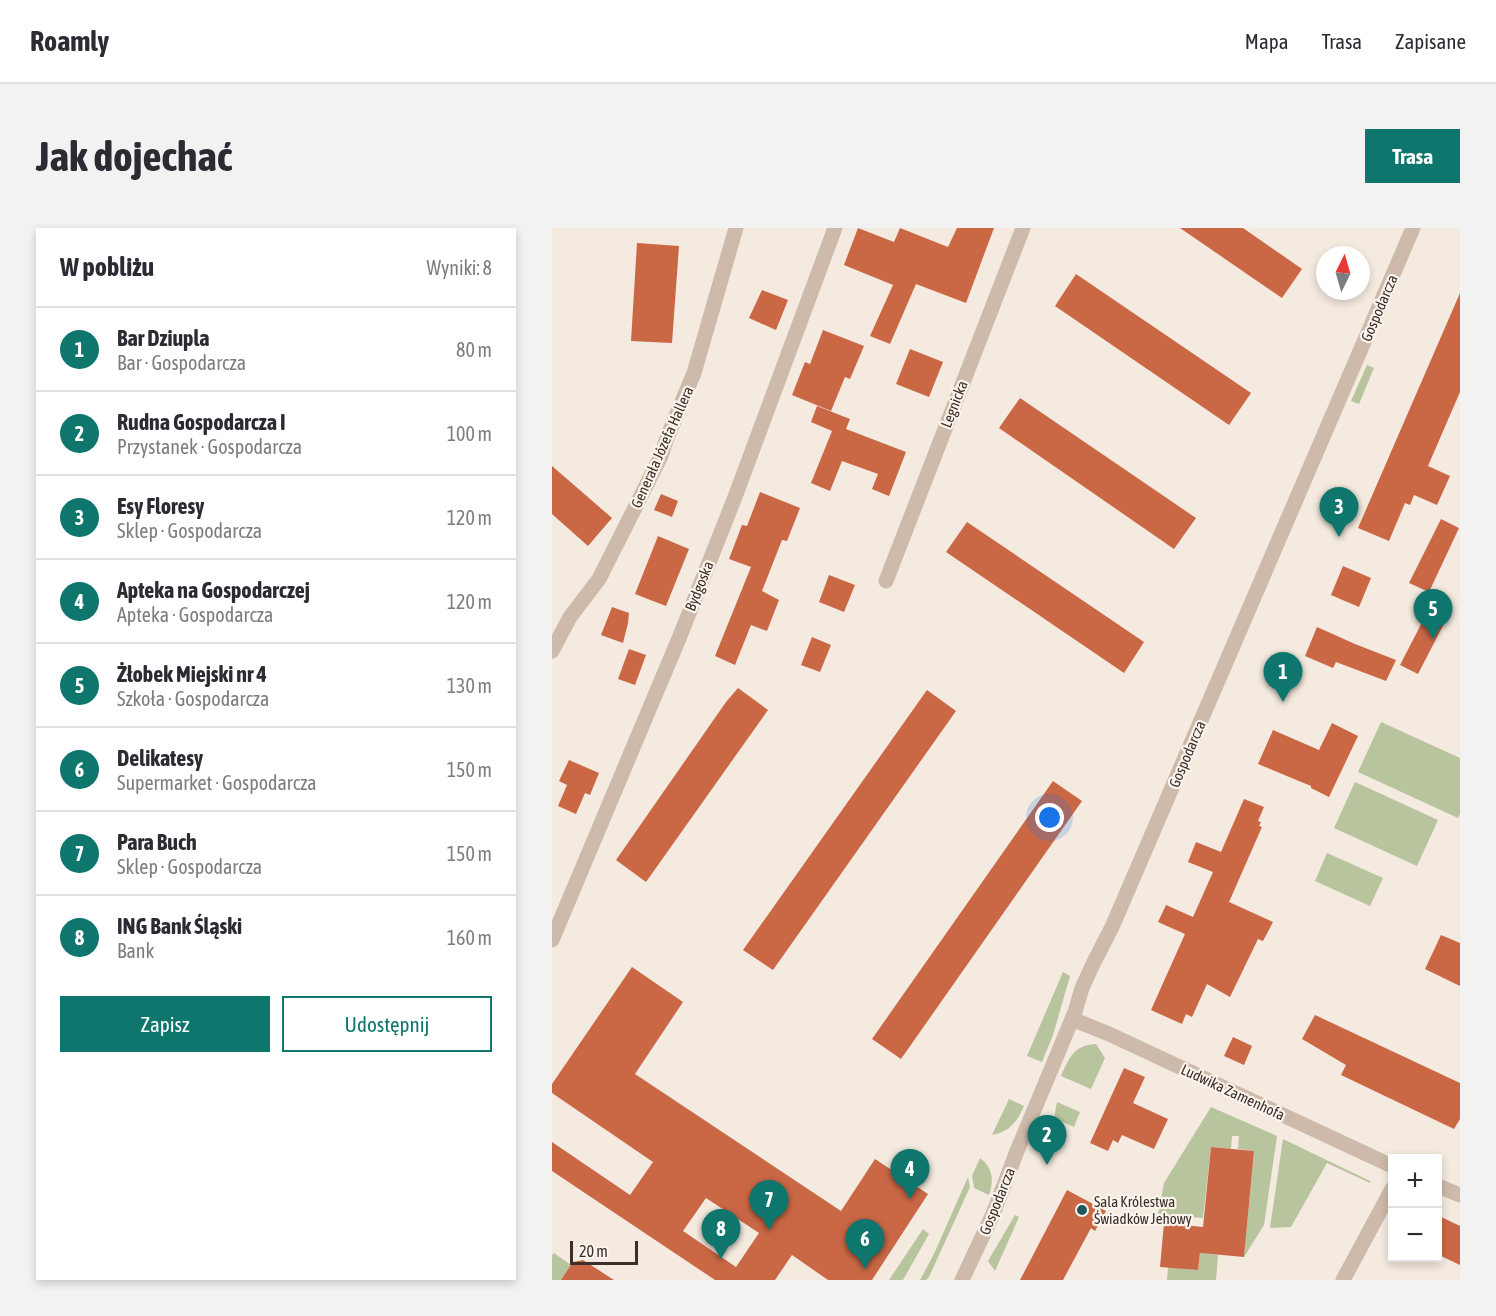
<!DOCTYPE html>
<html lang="pl">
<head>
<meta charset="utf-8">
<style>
	:root { --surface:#fff; --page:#f2f2f3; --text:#2b2b33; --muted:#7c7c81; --line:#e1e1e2; --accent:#0f766e }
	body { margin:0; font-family:"Asap Condensed",sans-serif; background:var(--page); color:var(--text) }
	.controls { position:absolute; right:18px; bottom:18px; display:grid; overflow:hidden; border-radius:0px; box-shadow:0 3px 9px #0003 }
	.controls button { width:54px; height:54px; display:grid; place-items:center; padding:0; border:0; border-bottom:2px solid var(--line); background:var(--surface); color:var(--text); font:30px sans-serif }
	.compass { position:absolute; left:764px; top:18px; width:54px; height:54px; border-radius:50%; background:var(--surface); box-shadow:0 3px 9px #0003; rotate:5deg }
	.scale { position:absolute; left:18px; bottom:15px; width:68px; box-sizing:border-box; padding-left:6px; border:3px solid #3a2f2a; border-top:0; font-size:16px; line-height:21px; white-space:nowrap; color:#3a2f2a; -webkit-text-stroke:4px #fbf4ec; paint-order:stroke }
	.you { position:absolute; left:498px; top:590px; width:21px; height:21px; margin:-15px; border:4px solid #fff; border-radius:50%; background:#1a73e8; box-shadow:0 0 0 9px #1a73e833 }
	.badge { display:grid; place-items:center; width:39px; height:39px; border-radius:50%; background:var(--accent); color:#fff; font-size:20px; font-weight:700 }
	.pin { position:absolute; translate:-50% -50px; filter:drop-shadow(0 2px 3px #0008) }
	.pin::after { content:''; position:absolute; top:32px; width:21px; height:18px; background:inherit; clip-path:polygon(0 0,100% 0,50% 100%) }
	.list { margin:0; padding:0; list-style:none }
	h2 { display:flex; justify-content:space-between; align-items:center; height:78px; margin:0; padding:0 24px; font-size:26px }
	h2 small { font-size:20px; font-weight:400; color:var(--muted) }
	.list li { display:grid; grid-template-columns:39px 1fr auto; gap:18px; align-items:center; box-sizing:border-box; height:84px; padding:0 24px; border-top:2px solid var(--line) }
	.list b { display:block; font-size:22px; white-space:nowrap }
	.list p { margin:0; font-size:20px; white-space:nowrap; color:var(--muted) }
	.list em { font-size:20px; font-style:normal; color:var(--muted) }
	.actions { display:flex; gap:12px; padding:18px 24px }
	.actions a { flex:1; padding:14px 0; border:2px solid var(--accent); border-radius:0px; text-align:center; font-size:21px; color:var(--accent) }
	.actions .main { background:var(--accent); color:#fff }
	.map { position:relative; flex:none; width:908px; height:1052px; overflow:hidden; border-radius:0px }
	header { display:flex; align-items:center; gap:36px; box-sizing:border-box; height:84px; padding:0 30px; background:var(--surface); border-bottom:2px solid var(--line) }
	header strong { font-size:28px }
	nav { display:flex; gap:33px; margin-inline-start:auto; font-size:21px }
	.intro { display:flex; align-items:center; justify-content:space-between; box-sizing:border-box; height:144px; padding:0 36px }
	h1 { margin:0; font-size:42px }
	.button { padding:15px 27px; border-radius:0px; background:var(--accent); color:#fff; font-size:21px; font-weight:700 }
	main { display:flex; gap:36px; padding:0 36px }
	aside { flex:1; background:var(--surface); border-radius:0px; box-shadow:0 3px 9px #0003 }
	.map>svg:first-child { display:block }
	.green { fill:#b7c49e }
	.building { fill:#ca6846; fill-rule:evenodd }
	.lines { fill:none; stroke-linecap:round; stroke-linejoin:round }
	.minor { stroke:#cdbaaa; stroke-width:15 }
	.poi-dot { fill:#1d585e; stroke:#fbf4ec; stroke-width:2 }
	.labels { text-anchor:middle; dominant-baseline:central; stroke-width:4.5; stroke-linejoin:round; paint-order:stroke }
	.street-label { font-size:15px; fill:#3a2f2a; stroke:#fbf4ec }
	.poi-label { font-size:15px; fill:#3a2f2a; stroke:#fbf4ec; text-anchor:start }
</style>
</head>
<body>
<header>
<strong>Roamly</strong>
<nav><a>Mapa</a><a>Trasa</a><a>Zapisane</a></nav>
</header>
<div class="intro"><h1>Jak dojechać</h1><a class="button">Trasa</a></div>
<main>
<aside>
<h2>W pobliżu<small>Wyniki: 8</small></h2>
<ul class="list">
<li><span class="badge">1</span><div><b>Bar Dziupla</b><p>Bar · Gospodarcza</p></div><em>80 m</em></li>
<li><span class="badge">2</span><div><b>Rudna Gospodarcza I</b><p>Przystanek · Gospodarcza</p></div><em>100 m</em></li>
<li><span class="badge">3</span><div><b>Esy Floresy</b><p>Sklep · Gospodarcza</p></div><em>120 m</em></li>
<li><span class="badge">4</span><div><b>Apteka na Gospodarczej</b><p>Apteka · Gospodarcza</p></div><em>120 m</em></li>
<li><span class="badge">5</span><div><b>Żłobek Miejski nr 4</b><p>Szkoła · Gospodarcza</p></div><em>130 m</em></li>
<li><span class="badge">6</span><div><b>Delikatesy</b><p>Supermarket · Gospodarcza</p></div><em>150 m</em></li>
<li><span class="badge">7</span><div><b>Para Buch</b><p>Sklep · Gospodarcza</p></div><em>150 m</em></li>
<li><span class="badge">8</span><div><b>ING Bank Śląski</b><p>Bank</p></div><em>160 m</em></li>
</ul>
<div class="actions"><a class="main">Zapisz</a><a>Udostępnij</a></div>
</aside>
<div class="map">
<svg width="908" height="1052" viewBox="0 0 908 1052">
	<rect width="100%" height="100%" fill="#f4eadf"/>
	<g class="green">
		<path d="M 815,137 L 822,140 L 807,176 L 799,173 Z"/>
		<path d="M 829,494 L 908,530 L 908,586 L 906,590 L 806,544 Z"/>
		<path d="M 803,554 L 886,592 L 865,638 L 782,600 Z"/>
		<path d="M 775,625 L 831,650 L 818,678 L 763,653 Z"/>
		<path d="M 511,744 L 518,748 L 501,807 L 490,834 L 475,828 Z"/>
		<path d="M 544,816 L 553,830 L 539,861 L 509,848 C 517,830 522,817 544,816 Z"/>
		<path d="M 457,871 L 472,878 C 465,894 458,903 440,907 Z"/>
		<path d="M 505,874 L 528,884 L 522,899 L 502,890 Z"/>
		<path d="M 659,879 L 725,908 L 712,997 L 692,1029 L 702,923 L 686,921 L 687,908 L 680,908 L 679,921 L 659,919 L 651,990 L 606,987 L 612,955 Z"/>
		<path d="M 731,911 L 818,953 L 818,955 L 775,935 L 739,999 L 718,1000 Z"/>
		<path d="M 428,930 C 441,940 442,952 437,967 L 422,960 L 420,948 Z"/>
		<path d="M 416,949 L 418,959 L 377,1049 L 374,1052 L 368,1052 L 382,1026 Z"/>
		<path d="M 463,987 L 467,989 L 443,1043 L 436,1033 Z"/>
		<path d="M 371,1001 L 377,1006 L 351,1052 L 337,1052 Z"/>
		<path d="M 2,1025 L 40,1052 L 0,1052 L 0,1027 Z"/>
		<path d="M 648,1025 L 666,1027 L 664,1052 L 615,1052 L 616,1039 L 646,1042 Z"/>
	</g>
	<g class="building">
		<path d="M 306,0 L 342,14 L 348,0 L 396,19 L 405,0 L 442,0 L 414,75 L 364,56 L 338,116 L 318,108 L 341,57 L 292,37 Z"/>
		<path d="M 628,0 L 691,0 L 750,41 L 730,70 Z"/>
		<path d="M 85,15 L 127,18 L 120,115 L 79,113 Z"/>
		<path d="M 524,46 L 699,165 L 677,197 L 503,78 Z"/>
		<path d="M 210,62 L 236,72 L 224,102 L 197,90 Z"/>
		<path d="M 908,65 L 908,164 L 876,238 L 898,248 L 885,277 L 862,267 L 858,277 L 853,275 L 837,313 L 806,300 Z"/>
		<path d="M 271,102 L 312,118 L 298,151 L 293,149 L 279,183 L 240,167 L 253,134 L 258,136 Z"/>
		<path d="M 358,121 L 391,134 L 377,169 L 344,156 Z"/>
		<path d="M 468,170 L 644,290 L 622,321 L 447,200 Z"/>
		<path d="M 265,178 L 298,191 L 294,201 L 354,224 L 337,268 L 320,261 L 326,246 L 290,233 L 278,263 L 259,255 L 280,203 L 259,194 Z"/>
		<path d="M 0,238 L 60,290 L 36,318 L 0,286 Z"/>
		<path d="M 208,264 L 248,280 L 235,313 L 230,312 L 210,363 L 227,372 L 215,403 L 199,397 L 183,437 L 163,428 L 199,339 L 177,331 L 190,297 L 195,298 Z"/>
		<path d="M 109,266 L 126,273 L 120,289 L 102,282 Z"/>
		<path d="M 889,291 L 907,300 L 877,364 L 857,355 Z"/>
		<path d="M 415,294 L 592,414 L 572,445 L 394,324 Z"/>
		<path d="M 106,308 L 137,321 L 114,378 L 83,366 Z"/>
		<path d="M 791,338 L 819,350 L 807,379 L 779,367 Z"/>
		<path d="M 277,347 L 303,357 L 292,384 L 267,374 Z"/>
		<path d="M 879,377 L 897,386 L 866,446 L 848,437 Z"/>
		<path d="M 60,379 L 77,385 L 76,395 L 71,415 L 49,407 Z"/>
		<path d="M 765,399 L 803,416 L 844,432 L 834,453 L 784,434 L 781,440 L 753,428 Z"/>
		<path d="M 260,409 L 279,417 L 268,444 L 249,437 Z"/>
		<path d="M 77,421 L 94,427 L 83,457 L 66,451 Z"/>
		<path d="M 186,460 L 216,482 L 94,654 L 64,632 L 174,474 Z"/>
		<path d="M 375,462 L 404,483 L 221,742 L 191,722 Z"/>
		<path d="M 780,495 L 806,508 L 777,569 L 759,560 L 759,558 L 706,536 L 721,502 L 767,522 Z"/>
		<path d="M 17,532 L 47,545 L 38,567 L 33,565 L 24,586 L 6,578 L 15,557 L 7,553 Z"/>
		<path d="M 501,553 L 530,573 L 349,831 L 320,811 Z"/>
		<path d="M 692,571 L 712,579 L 706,593 L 709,594 L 707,598 L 710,599 L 677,674 L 721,694 L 711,713 L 706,711 L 678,769 L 655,756 L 640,789 L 634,786 L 630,796 L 599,782 L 633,706 L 606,694 L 614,677 L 641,689 L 661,644 L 636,634 L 644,614 L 669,624 Z"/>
		<path d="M 889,707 L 908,715 L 908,758 L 873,741 Z"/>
		<path d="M 80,739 L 131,774 L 83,846 L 289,983 L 323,931 L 376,966 L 320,1052 L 276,1052 L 240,1027 L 223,1052 L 163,1052 L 0,943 L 0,914 L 78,967 L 101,934 L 0,865 L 0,856 ZM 154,970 L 207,1005 L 184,1039 L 131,1003 Z"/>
		<path d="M 763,787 L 908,855 L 908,891 L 902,901 L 789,847 L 794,837 L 750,811 Z"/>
		<path d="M 681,809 L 700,818 L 692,837 L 672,828 Z"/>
		<path d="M 572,840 L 593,849 L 581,875 L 616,891 L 602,921 L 570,907 L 566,915 L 561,912 L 556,923 L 538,915 Z"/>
		<path d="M 659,919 L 702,923 L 692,1029 L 648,1025 L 646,1042 L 608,1039 L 612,995 L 651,999 Z"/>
		<path d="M 515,962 L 554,983 L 543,1003 L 539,1000 L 511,1052 L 468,1052 Z"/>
		<path d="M 885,987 L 908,998 L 908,1037 L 885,1026 Z"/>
		<path d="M 31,1032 L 62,1052 L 9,1052 L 21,1034 Z"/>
	</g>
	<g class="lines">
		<g class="minor">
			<path d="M 334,353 L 471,0"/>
			<path d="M 0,423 L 18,389 L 47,351 L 109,228 L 115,210 L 142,145 L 184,0"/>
			<path d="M 0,712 L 128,408 L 183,269 L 283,0"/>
			<path d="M 520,791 L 557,806 L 840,938"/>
			<path d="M 886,958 L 908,967"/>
			<path d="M 410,1052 L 441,986 L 465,923 L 523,784 L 530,760 L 541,736 L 560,699 L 861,0"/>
			<path d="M 791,1052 L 840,961"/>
		</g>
	</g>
	<circle class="poi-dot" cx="530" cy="982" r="6"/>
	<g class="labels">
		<g class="street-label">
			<text transform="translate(827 80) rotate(-67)">Gospodarcza</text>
			<text transform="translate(402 176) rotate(-69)">Legnicka</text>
			<text transform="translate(110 219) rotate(-66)">Generała Józefa Hallera</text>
			<text transform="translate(147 358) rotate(-68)">Bydgoska</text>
			<text transform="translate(635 526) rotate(-67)">Gospodarcza</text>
			<text transform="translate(681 864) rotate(25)">Ludwika Zamenhofa</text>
			<text transform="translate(445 973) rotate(-68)">Gospodarcza</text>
		</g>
		<g class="poi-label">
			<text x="542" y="973">Sala Królestwa<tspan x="542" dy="17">Świadków Jehowy</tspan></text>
		</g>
	</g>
</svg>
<div class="controls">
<button>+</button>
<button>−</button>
</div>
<svg class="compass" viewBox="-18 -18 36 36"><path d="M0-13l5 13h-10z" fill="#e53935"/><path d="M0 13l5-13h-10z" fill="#7c7c81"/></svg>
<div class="scale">20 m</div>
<div class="you"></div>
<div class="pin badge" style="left:731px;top:474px">1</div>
<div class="pin badge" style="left:495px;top:937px">2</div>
<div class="pin badge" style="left:787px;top:309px">3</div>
<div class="pin badge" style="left:358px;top:971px">4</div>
<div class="pin badge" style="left:881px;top:411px">5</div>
<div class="pin badge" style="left:313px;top:1041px">6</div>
<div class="pin badge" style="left:217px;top:1002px">7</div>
<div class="pin badge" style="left:169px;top:1031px">8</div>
</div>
</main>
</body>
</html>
